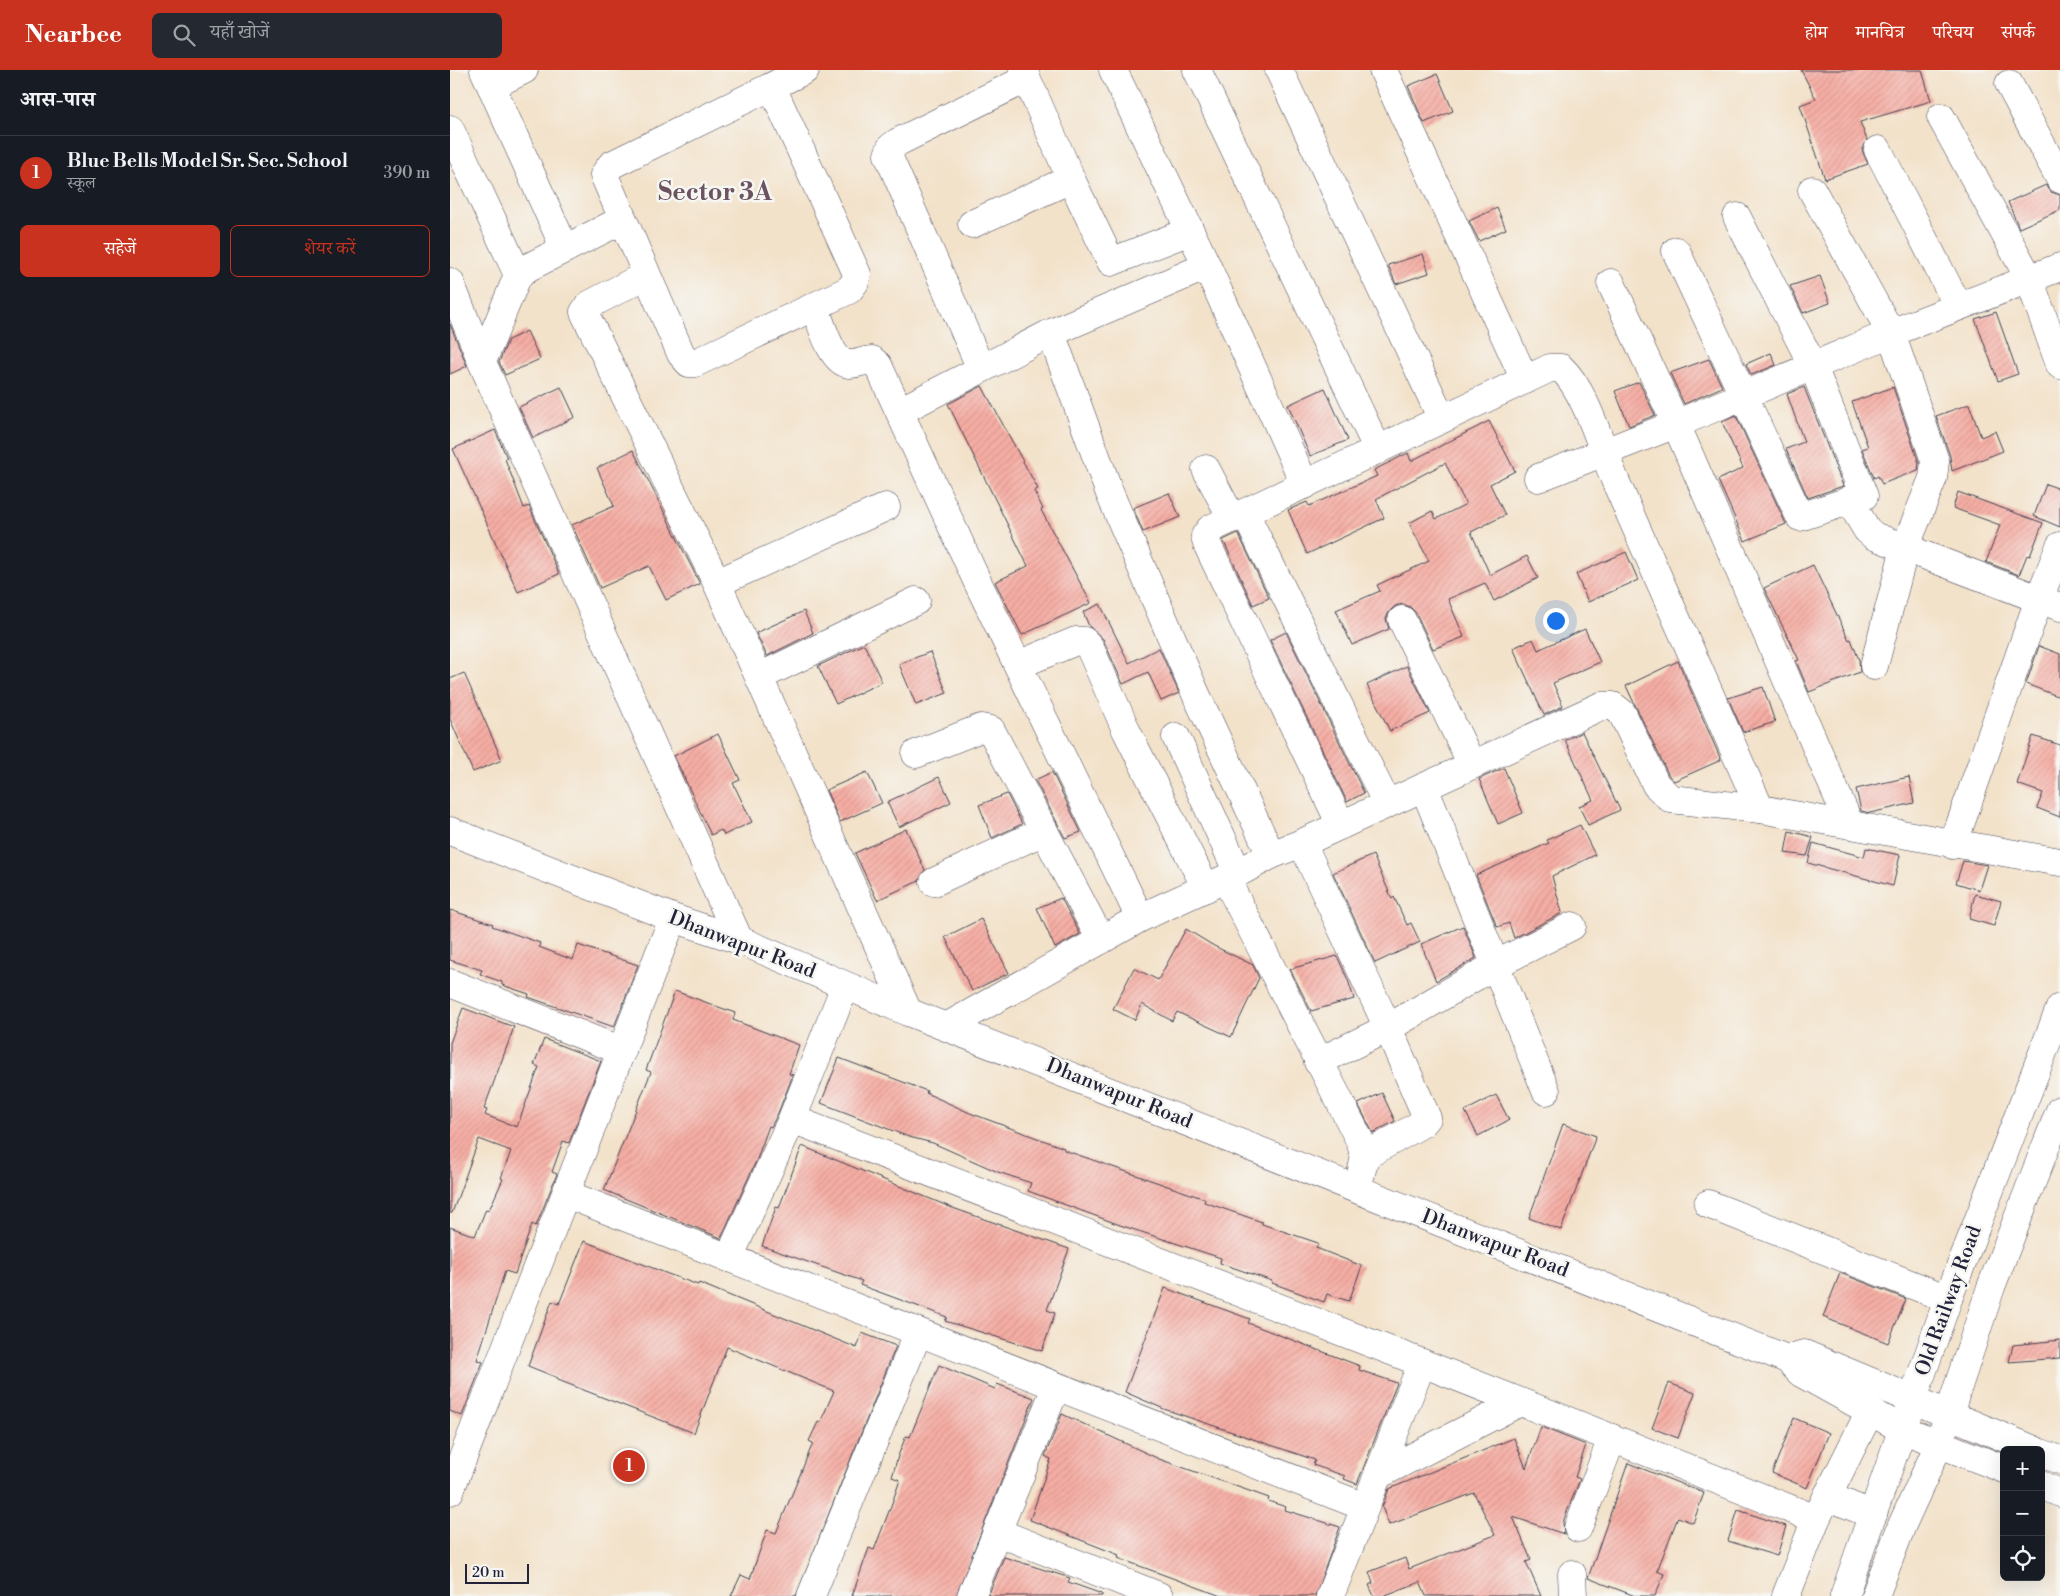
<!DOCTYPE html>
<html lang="hi">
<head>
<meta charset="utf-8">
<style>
	:root { --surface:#171b24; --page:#242831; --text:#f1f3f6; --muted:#9ea1a6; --line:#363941; --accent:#c8321e }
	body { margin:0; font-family:"Libre Bodoni","Noto Serif Devanagari",serif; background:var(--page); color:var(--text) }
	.controls { position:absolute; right:15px; bottom:15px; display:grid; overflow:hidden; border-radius:8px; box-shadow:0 5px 20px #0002 }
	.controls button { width:45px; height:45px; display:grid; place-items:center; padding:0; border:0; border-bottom:1px solid var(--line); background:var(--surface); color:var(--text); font:25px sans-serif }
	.scale { position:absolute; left:15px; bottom:12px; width:64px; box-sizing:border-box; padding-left:5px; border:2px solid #22223b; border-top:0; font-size:14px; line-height:18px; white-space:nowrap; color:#22223b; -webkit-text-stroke:4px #f6f6f2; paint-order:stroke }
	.you { position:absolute; left:1105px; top:550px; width:18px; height:18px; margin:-12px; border:4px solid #fff; border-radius:50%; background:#1a73e8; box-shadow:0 0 0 8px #1a73e833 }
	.badge { display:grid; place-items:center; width:32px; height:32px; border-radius:50%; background:var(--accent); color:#fff; font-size:16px; font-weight:700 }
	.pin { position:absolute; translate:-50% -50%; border:2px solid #fff; box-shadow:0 1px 5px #0006 }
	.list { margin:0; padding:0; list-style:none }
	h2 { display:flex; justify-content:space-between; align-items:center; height:65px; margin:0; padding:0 20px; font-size:21px }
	h2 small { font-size:16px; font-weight:400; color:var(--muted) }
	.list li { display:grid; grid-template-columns:32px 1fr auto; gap:15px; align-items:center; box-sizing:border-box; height:75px; padding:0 20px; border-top:1px solid var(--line) }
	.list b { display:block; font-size:19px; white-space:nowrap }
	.list p { margin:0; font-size:16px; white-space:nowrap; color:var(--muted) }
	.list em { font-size:16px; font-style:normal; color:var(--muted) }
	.actions { display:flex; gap:10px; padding:15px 20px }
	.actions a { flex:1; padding:11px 0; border:1px solid var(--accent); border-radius:8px; text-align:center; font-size:18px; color:var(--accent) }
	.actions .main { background:var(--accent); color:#fff }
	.icon { flex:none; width:28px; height:28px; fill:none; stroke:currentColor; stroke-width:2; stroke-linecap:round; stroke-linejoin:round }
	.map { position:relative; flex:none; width:1610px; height:1526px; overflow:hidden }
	header { display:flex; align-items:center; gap:30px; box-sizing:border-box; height:70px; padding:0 25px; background:var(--accent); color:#fff }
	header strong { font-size:24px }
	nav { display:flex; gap:28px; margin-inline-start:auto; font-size:18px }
	.search { width:350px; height:45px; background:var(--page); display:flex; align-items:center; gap:12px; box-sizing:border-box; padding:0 18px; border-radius:8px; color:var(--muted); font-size:19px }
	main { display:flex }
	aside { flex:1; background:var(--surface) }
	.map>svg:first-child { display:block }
	.building { fill:url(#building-hatch) }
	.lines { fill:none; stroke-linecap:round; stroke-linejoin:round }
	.minor-casing { stroke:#413f50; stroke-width:29 }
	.major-casing { stroke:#413f50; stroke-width:29 }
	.minor { stroke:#fff; stroke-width:28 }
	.major { stroke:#fff; stroke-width:28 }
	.labels { text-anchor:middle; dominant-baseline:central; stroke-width:5; stroke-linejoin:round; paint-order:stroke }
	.street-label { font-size:20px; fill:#22223b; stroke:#f6f6f2 }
	.district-label { font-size:25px; font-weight:bold; fill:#6c5360; stroke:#f6f6f2 }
</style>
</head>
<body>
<header>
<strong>Nearbee</strong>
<div class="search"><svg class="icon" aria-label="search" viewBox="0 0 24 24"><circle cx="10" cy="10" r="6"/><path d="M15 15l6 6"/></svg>यहाँ खोजें</div>
<nav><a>होम</a><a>मानचित्र</a><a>परिचय</a><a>संपर्क</a></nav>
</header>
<main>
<aside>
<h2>आस-पास<small></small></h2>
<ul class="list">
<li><span class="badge">1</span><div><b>Blue Bells Model Sr. Sec. School</b><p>स्कूल</p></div><em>390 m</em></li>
</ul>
<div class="actions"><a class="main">सहेजें</a><a>शेयर करें</a></div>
</aside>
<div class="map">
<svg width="1610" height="1526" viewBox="0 0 1610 1526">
	<defs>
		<pattern id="building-hatch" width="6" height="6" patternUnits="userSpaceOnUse" patternTransform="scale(1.25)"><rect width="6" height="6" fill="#f6aea4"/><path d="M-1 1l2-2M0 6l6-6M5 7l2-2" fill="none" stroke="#d3958e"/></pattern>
	</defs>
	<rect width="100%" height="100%" fill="#f6f6f2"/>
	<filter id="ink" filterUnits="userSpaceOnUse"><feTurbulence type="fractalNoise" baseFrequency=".02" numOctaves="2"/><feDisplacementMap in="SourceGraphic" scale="10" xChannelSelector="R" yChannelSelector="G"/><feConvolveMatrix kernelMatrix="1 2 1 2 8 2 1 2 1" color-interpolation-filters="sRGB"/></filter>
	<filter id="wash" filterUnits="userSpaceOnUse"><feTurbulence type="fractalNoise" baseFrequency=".0096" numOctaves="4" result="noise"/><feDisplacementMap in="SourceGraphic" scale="20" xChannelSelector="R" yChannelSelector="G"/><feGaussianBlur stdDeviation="1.12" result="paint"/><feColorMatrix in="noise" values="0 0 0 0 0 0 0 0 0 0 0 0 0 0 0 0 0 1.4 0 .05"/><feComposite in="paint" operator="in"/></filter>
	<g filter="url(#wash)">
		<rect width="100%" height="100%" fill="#f3e2ca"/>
		<g id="blocks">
			<g class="building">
				<path d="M 1351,0 L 1472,0 L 1481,31 L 1410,52 L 1417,70 L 1412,80 L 1418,94 L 1375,109 L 1350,35 L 1366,29 Z"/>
				<path d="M 987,4 L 1003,41 L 974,53 L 958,16 Z"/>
				<path d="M 1596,115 L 1601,122 L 1610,125 L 1610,140 L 1569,158 L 1558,132 Z"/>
				<path d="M 1047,138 L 1056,159 L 1029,171 L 1019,151 Z"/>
				<path d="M 973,184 L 979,203 L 946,214 L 938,195 Z"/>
				<path d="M 1370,206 L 1380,233 L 1353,243 L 1340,216 Z"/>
				<path d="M 1546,242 L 1568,304 L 1548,311 L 1525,249 Z"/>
				<path d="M 0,254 L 17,296 L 0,304 Z"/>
				<path d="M 77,261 L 90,289 L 55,305 L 49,292 L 58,270 Z"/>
				<path d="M 1321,283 L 1326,295 L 1301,305 L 1296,294 Z"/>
				<path d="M 1259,289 L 1272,317 L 1234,334 L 1220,303 Z"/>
				<path d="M 1189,312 L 1205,345 L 1179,356 L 1165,321 Z"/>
				<path d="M 532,316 L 588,419 L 584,421 L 593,439 L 591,440 L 641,533 L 572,565 L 545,512 L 578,496 L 498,334 Z"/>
				<path d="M 111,317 L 125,347 L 83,368 L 69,337 Z"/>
				<path d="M 1354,317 L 1393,416 L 1358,428 L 1336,379 L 1354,372 L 1337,324 Z"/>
				<path d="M 1443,317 L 1469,393 L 1468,400 L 1432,414 L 1428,406 L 1424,408 L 1412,379 L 1418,377 L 1402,332 Z"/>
				<path d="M 875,318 L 898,370 L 860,386 L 838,335 Z"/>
				<path d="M 1519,334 L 1531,367 L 1545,361 L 1553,381 L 1502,401 L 1500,386 L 1486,346 Z"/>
				<path d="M 1286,346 L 1336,454 L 1295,471 L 1268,410 L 1293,398 L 1272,352 Z"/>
				<path d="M 1039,351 L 1065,401 L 1040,414 L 1055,445 L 1021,462 L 1040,505 L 1077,486 L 1088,508 L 1044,531 L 1035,513 L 998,529 L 1014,567 L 983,579 L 966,543 L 960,537 L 953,534 L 945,536 L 939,542 L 936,549 L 939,559 L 902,575 L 886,540 L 930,521 L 927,515 L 979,491 L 959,453 L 982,441 L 986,449 L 1016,434 L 995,393 L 926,429 L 934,448 L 857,484 L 838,440 L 857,432 L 859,436 L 927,406 L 924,400 L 958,383 L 961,391 Z"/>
				<path d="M 45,360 L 57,388 L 55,389 L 74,438 L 79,436 L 109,504 L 68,522 L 3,379 Z"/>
				<path d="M 183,380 L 250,514 L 216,530 L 199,496 L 150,518 L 122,455 L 164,436 L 147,398 Z"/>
				<path d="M 1596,414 L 1610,419 L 1610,457 L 1584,446 Z"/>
				<path d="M 1508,422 L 1593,453 L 1580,486 L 1577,485 L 1569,505 L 1536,492 L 1550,455 L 1503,438 Z"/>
				<path d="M 719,423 L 730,447 L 693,462 L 683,438 Z"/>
				<path d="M 788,463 L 819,528 L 803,535 L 773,470 Z"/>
				<path d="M 1176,482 L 1188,510 L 1138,532 L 1126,504 Z"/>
				<path d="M 1363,495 L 1399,570 L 1401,569 L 1409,590 L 1410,602 L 1359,622 L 1346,591 L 1349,590 L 1314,518 Z"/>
				<path d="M 650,534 L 679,593 L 709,578 L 729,623 L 711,631 L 698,602 L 673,614 L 653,569 L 639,556 L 633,542 Z"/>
				<path d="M 354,541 L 363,563 L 317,586 L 306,563 Z"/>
				<path d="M 1135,559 L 1150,592 L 1103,613 L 1113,636 L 1094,645 L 1063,578 L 1083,569 L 1088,580 Z"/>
				<path d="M 836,562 L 914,723 L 897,732 L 820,570 Z"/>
				<path d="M 414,574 L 432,612 L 386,634 L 368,596 Z"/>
				<path d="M 1589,576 L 1610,584 L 1610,627 L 1576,614 Z"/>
				<path d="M 480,582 L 497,623 L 466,635 L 449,594 Z"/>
				<path d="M 1228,591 L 1271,690 L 1224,711 L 1219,706 L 1176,616 Z"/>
				<path d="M 957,596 L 980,643 L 940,661 L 917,615 Z"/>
				<path d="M 14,603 L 52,690 L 23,702 L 0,649 L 0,609 Z"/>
				<path d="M 1313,617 L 1325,652 L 1293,662 L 1278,628 Z"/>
				<path d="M 1132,662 L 1170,740 L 1138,755 L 1129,736 L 1143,730 L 1115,670 Z"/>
				<path d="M 268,664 L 290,710 L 283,713 L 302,752 L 274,765 L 271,760 L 261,765 L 224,686 Z"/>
				<path d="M 1583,666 L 1610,675 L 1610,747 L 1587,738 L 1593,723 L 1567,714 Z"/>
				<path d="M 1054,698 L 1073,743 L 1048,754 L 1029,709 Z"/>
				<path d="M 417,702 L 432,733 L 390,752 L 376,720 Z"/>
				<path d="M 602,702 L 631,762 L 615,768 L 585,710 Z"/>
				<path d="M 489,707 L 501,732 L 449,757 L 437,732 Z"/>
				<path d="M 1459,707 L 1464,733 L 1420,743 L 1411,741 L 1406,719 Z"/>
				<path d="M 557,724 L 572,754 L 542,768 L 529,735 Z"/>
				<path d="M 1130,755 L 1145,785 L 1102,806 L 1112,843 L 1064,868 L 1059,853 L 1047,857 L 1026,805 L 1099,773 L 1097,770 Z"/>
				<path d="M 456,759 L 475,800 L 469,811 L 427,830 L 405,783 Z"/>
				<path d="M 1339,761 L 1363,767 L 1357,786 L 1335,783 Z"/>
				<path d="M 1363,773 L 1414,787 L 1416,778 L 1450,785 L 1443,816 L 1358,793 Z"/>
				<path d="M 923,785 L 942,829 L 944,827 L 957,855 L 961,853 L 970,872 L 925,893 L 883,803 Z"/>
				<path d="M 1513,791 L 1537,795 L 1529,820 L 1506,813 Z"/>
				<path d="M 1525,824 L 1551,831 L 1544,856 L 1519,849 Z"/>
				<path d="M 611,828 L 630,864 L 605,878 L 587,838 Z"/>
				<path d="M 0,840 L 43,854 L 42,856 L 90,873 L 89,877 L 123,890 L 128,875 L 188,895 L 164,957 L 78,927 L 79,924 L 52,915 L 52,912 L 30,904 L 32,900 L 0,890 Z"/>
				<path d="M 531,849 L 559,903 L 522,921 L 495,867 Z"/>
				<path d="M 1013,856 L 1026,888 L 986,911 L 971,874 Z"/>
				<path d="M 736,859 L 764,876 L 803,895 L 809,908 L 781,967 L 727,942 L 722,951 L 692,934 L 685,950 L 663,939 L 684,898 L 708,910 Z"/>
				<path d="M 887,886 L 898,910 L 904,929 L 861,941 L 840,899 Z"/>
				<path d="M 225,921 L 285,943 L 283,950 L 349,975 L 339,1004 L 343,1005 L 328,1043 L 321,1057 L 319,1056 L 307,1089 L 271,1168 L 154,1120 L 201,1002 L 196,1000 Z"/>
				<path d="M 13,938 L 64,957 L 34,1039 L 37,1040 L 35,1045 L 67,1057 L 89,997 L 84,995 L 94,969 L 151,991 L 119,1073 L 113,1071 L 102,1102 L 107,1104 L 86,1156 L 82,1154 L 65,1204 L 55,1201 L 27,1290 L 33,1292 L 12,1346 L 0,1341 L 0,1157 L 25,1166 L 36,1139 L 39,1140 L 53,1109 L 51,1108 L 61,1081 L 29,1069 L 2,1143 L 0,1143 L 0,973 Z"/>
				<path d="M 389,988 L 477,1021 L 476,1023 L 520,1043 L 614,1078 L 614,1080 L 755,1129 L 754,1132 L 812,1152 L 812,1154 L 868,1173 L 866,1178 L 912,1196 L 899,1231 L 877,1224 L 874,1232 L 852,1224 L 822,1213 L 822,1211 L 770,1193 L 771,1188 L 670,1155 L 578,1121 L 581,1113 L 548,1102 L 483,1073 L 459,1067 L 371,1033 Z"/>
				<path d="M 932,1023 L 945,1051 L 923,1063 L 908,1034 Z"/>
				<path d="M 1046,1025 L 1059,1050 L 1028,1066 L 1015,1041 Z"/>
				<path d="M 1113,1054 L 1146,1066 L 1111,1160 L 1079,1148 Z"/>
				<path d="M 352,1076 L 500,1137 L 619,1179 L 597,1240 L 605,1243 L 592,1281 L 495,1251 L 497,1247 L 410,1215 L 412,1211 L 312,1176 L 326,1137 L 329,1138 Z"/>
				<path d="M 134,1171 L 218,1204 L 248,1215 L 249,1213 L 407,1278 L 412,1263 L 446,1276 L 346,1526 L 281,1526 L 291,1505 L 300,1509 L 317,1460 L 326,1463 L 363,1373 L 359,1371 L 368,1352 L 370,1353 L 384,1321 L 277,1277 L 244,1363 L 108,1310 L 108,1308 L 78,1296 L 102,1231 L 109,1234 Z"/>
				<path d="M 1390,1203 L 1456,1229 L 1438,1273 L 1373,1247 Z"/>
				<path d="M 715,1218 L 800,1249 L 798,1253 L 910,1296 L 909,1300 L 947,1313 L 907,1414 L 894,1409 L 895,1406 L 863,1395 L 865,1390 L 714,1339 L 675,1322 Z"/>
				<path d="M 1610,1270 L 1610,1288 L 1559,1292 L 1563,1275 Z"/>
				<path d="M 489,1295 L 545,1319 L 547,1314 L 584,1328 L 506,1526 L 402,1526 L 419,1478 L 424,1480 L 441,1436 L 450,1410 L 442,1407 L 448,1386 L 456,1366 L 460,1367 Z"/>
				<path d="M 1219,1313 L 1245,1323 L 1228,1368 L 1202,1358 Z"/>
				<path d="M 612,1344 L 709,1389 L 819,1428 L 818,1431 L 836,1437 L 835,1440 L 890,1457 L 865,1526 L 771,1526 L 668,1488 L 669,1485 L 580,1450 L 601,1389 L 595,1386 Z"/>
				<path d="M 1344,1348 L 1379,1363 L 1357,1418 L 1322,1403 Z"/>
				<path d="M 1091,1357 L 1136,1375 L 1125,1407 L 1130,1409 L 1113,1452 L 1114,1464 L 1063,1447 L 1081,1490 L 1076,1492 L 1091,1526 L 976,1526 L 970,1512 L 933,1526 L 924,1526 L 919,1515 L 923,1513 L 919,1502 L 955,1488 L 959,1499 L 1045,1465 L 1024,1423 L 939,1455 L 932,1437 L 939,1419 L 1064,1368 L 1076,1398 Z"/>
				<path d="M 1178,1393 L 1254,1423 L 1243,1453 L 1228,1447 L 1207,1501 L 1214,1504 L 1205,1526 L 1185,1526 L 1138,1508 Z"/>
				<path d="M 1288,1440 L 1336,1456 L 1327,1486 L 1278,1471 Z"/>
				<path d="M 554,1487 L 620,1508 L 618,1512 L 652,1524 L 652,1526 L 538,1526 Z"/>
			</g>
		</g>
	</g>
	<g filter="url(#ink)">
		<use href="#blocks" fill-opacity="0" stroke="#413f50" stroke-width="1"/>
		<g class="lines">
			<defs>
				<g id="minor">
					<path d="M 34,0 L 115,179"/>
					<path d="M 573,0 L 621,109 L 661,192 L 740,161"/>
					<path d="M 663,0 L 757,196 L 855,415"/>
					<path d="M 747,0 L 928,380"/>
					<path d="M 829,0 L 992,349"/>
					<path d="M 933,0 L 1075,310"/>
					<path d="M 1559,14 L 1610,109"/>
					<path d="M 41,16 L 74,0"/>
					<path d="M 322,17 L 407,204 L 405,212 L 399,220 L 245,293 L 239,293 L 231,284 L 154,105 L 161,95 L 355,0"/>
					<path d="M 1491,47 L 1579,208 L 1610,295"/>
					<path d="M 0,59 L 68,205"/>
					<path d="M 1428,80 L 1508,236"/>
					<path d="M 1362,120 L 1441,263 L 1485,391 L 1483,408 L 1455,478 L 1424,596"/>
					<path d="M 522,154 L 621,109"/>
					<path d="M 1226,181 L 1350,447 L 1414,426 L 1363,296 L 1287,147"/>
					<path d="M 196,205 L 139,235 L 134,242 L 267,513 L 458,942"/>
					<path d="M 0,212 L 32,292 L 289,870"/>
					<path d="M 1161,213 L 1226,354 L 1400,755"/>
					<path d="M 365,237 C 371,253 381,292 399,294 C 406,295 414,290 422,290 L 428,295 L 527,511 L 690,848"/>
					<path d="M 601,263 L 660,424 L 745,622 L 821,785"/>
					<path d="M 32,292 L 68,205 L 79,197 L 172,150"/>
					<path d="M 531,299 L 438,85 L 441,77 L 448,72 L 576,9"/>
					<path d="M 450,341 L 601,263 L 757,196"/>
					<path d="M 756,399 L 782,449"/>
					<path d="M 1088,408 L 1226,354 L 1441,263 L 1610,197"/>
					<path d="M 1399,430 L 1417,460 L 1424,466 L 1610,537"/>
					<path d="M 795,443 L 937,734"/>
					<path d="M 267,513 L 436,437"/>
					<path d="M 952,550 L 1022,695"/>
					<path d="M 568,595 L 626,571 L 634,571 L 639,576 L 677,662 L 756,818"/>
					<path d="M 309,607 L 466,531"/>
					<path d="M 726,667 L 788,803"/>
					<path d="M 466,684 L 531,658 L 541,660 L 651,870"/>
					<path d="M 974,717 L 1096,1021"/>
					<path d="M 891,755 L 757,474 L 755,466 L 760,459 L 1100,298 L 1111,298 C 1136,321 1151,377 1165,410 C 1214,520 1262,629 1310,739"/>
					<path d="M 0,761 L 223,848 L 289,870 L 458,942 L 1337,1289 L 1351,1303 L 1454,1360 L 1554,1399"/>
					<path d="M 852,773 L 938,958 L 977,1048 L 973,1053 L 915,1086"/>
					<path d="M 1503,775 L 1589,529 L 1610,476"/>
					<path d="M 776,809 L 909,1069 L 915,1086 L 911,1104"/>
					<path d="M 484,812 L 594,761"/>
					<path d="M 0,913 L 172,981"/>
					<path d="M 498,956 L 690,848 L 788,803 L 821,785 L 852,773 L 1151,636 L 1163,636 L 1172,643 L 1206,715 L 1221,729 L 1310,739 L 1610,792"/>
					<path d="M 868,992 L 938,958 L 1047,894 L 1122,856"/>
					<path d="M 342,1049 L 972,1293 L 1366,1449"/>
					<path d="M 116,1124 L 915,1437"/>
					<path d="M 1258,1134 L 1498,1229"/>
					<path d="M 279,1188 L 342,1049 L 395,916"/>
					<path d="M 1337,1289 L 1354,1284 L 1584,1380"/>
					<path d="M 1591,1383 L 1610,1390"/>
					<path d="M 928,1405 L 1070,1332"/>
					<path d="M 1591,1415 L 1610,1423"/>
					<path d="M 0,1421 L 223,848"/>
					<path d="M 1377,1426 L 1423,1445"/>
					<path d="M 1128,1458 L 1162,1368"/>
					<path d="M 547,1462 L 709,1526"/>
					<path d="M 1122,1504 L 1123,1526"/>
					<path d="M 361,1526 L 468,1263"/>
					<path d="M 521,1526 L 606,1317"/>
					<path d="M 880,1526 L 972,1293"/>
					<path d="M 1336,1526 L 1366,1449 L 1420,1341"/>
				</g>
				<g id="major">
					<path d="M 1394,1526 L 1498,1229 L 1610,938"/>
					<path d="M 1425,1526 L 1452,1455 L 1489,1374 L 1541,1217 L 1610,1040"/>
				</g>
			</defs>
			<use href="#minor" class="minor-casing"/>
			<use href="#major" class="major-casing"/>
			<use href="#minor" class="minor"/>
			<use href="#major" class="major"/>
		</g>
	</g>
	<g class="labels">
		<g class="street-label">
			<text transform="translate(292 875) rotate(21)">Dhanwapur Road</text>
			<text transform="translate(669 1024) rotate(22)">Dhanwapur Road</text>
			<text transform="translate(1045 1174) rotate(21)">Dhanwapur Road</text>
			<text transform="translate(1499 1231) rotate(-70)">Old Railway Road</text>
		</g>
		<g class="district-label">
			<text x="265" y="122">Sector 3A</text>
		</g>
	</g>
</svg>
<div class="controls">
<button>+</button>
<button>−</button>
<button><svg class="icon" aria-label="locate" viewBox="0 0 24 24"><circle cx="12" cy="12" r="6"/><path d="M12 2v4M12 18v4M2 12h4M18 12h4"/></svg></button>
</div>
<div class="scale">20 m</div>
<div class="you"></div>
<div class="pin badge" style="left:179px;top:1396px">1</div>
</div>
</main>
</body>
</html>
